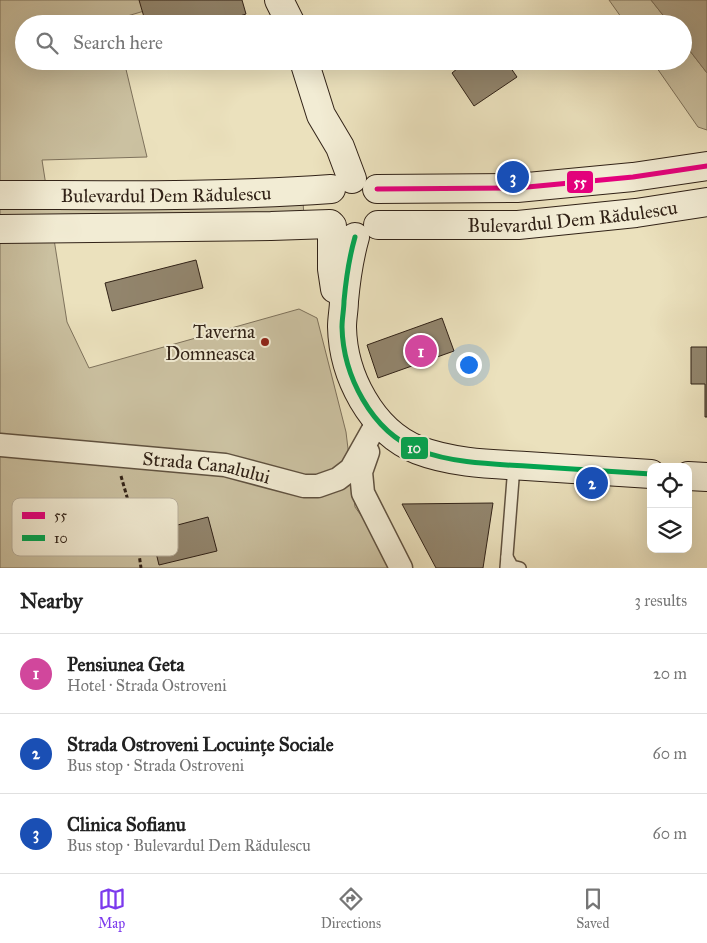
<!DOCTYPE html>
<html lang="en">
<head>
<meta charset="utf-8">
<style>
	:root { --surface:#fff; --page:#f2f2f2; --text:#222; --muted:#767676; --line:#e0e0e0; --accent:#7c3aed }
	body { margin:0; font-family:"IM FELL Great Primer",serif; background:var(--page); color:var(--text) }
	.controls { position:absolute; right:15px; bottom:15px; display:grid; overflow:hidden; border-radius:10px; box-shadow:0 5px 20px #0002 }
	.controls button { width:45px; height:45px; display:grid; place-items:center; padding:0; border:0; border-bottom:1px solid var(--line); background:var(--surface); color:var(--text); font:25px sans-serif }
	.you { position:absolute; left:468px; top:364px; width:18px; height:18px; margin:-12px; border:4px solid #fff; border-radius:50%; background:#1a73e8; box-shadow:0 0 0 8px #1a73e833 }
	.badge { display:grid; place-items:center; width:32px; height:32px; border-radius:50%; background:var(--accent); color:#fff; font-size:16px; font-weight:700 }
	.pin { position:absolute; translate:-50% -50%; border:2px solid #fff; box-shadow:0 1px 5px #0006 }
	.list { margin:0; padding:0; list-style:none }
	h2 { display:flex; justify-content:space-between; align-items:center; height:65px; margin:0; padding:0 20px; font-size:21px }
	h2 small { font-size:16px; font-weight:400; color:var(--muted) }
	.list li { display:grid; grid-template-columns:32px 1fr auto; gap:15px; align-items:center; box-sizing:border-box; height:80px; padding:0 20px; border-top:1px solid var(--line) }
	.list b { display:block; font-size:19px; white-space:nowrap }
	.list p { margin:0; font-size:16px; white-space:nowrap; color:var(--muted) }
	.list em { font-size:16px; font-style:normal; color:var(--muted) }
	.icon { flex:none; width:28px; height:28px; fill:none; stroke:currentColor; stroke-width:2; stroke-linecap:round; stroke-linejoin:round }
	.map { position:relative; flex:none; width:707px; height:568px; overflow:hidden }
	.search { position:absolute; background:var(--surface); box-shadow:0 5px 20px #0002; left:15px; right:15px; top:15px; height:55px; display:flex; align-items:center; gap:12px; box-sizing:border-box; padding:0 18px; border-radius:28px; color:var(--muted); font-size:19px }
	.sheet { height:305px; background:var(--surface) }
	nav { display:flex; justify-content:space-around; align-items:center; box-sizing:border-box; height:70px; border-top:1px solid var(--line); background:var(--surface); font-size:14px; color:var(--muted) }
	nav a { display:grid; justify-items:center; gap:2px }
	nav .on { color:var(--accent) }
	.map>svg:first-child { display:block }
	.green { fill:#cbc1a1; stroke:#7e725c }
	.water { fill:#aca085; stroke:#7b6e59 }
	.building { fill:#92856d; stroke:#312217 }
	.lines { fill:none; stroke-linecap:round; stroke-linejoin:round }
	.lane-casing { stroke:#605240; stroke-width:14 }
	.street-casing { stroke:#605240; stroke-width:25 }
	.secondary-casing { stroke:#312217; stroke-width:30 }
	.path { stroke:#312217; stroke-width:3; stroke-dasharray:4 2.5; stroke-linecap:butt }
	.lane { stroke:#f2ecd4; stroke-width:11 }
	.street { stroke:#f2ecd4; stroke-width:22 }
	.secondary { stroke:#f2ecd4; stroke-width:28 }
	.bus-1-casing { stroke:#f2ecd4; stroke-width:9 }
	.bus-2-casing { stroke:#f2ecd4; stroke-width:9 }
	.bus-1 { stroke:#e5007d; stroke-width:5 }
	.bus-2 { stroke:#00a651; stroke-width:5 }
	.poi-dot { fill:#8f2418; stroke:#f2ecd4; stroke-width:2 }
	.labels { text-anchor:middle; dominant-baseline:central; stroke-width:4; stroke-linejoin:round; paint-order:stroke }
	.street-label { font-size:19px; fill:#312217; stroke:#f2ecd4 }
	.poi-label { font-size:19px; fill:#312217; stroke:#f2ecd4; text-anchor:end }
	.key { fill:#f2ecd4; stroke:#b8af9b; stroke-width:1 }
	.key-label { font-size:14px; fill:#312217 }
	.line-badge { stroke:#f2ecd4; stroke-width:2 }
	.badge-label { font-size:14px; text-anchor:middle; font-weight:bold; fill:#fff }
</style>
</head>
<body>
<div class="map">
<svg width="707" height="568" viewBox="0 0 707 568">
	<rect width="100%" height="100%" fill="#ebe1bd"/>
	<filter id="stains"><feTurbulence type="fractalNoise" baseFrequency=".004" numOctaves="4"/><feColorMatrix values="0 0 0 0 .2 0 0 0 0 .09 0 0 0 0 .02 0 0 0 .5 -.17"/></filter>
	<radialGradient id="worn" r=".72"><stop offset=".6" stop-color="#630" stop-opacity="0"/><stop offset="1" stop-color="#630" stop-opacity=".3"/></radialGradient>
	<g class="green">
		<path d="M 0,0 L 181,0 L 114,20 L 115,24 L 24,24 L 24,61 L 124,61 L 147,157 L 42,160 L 49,205 L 303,202 L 304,216 L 51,220 L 67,322 L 89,368 L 299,309 L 317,318 L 346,432 L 355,507 L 381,543 L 395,568 L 0,568 Z"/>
		<path d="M 609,0 L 651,0 L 670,24 L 626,24 Z"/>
		<path d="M 683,42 L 707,73 L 707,130 L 698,127 L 652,61 L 683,61 Z"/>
	</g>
	<path class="water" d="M 651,0 L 707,0 L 707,73 L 683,42 L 683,24 L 670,24 Z"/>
	<g class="building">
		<path d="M 139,0 L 242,0 L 246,14 L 215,24 L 146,24 Z"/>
		<path d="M 453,61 L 506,61 L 517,77 L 474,106 L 452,73 L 458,68 Z"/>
		<path d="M 196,260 L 203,288 L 112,311 L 105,283 Z"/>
		<path d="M 442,318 L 454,351 L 378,378 L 367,345 Z"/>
		<path d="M 691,347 L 707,347 L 707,417 L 705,417 L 705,384 L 691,384 Z"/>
		<path d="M 493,503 L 483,568 L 436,568 L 402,504 Z"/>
		<path d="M 208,517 L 217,551 L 159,565 L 151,532 Z"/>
	</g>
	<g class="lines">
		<defs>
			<g id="lane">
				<path d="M 507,557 L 512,566 L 520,568"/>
				<path d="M 506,568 L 514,466"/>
			</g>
			<g id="street">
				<path id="s1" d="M 0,445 L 225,465 L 304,486 L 318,486 L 338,479 L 351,469 L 378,421"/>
				<path d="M 368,452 L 361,472 L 363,493 L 401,568"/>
			</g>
			<g id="secondary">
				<path d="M 279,0 L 291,24"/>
				<path d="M 304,61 L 321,115 L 340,147 L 352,179"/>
				<path d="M 377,189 L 517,188 L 633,177 L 707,166"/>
				<path id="s2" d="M 0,195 C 111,195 221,197 331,189"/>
				<path id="s3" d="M 378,225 L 518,225 L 636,213 L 707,202"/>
				<path d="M 332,226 L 332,269 L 335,289"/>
				<path d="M 0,229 L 271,226 L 330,224"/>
				<path d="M 355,237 C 349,258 346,279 344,301 C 344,309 342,318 342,327 C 343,375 371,431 418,450 C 452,463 490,464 526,466 C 567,469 609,471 651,474"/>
				<path d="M 688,476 L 707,477"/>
			</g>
		</defs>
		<use href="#lane" class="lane-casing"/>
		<use href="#street" class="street-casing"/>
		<use href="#secondary" class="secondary-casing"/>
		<path class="path" d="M 121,476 L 135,525 L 141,568"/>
		<use href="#lane" class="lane"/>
		<use href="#street" class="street"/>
		<use href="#secondary" class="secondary"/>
		<defs>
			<path id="bus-1" d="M 377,189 L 517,188 L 633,177 L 707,166"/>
			<path id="bus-2" d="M 355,237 C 349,258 346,279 344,301 C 344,309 342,318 342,327 C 343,375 371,431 418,450 C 452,463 490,464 526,466 C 567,469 609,471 651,474"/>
		</defs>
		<use href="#bus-1" class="bus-1-casing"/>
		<use href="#bus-2" class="bus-2-casing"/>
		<use href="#bus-1" class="bus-1"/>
		<use href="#bus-2" class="bus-2"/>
	</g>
	<circle class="poi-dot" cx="265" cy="342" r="5"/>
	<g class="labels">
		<g class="street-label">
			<text stroke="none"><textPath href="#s2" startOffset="166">Bulevardul Dem Rădulescu</textPath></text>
			<text stroke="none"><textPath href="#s3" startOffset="195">Bulevardul Dem Rădulescu</textPath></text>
			<text stroke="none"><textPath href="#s1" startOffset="208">Strada Canalului</textPath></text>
		</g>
		<g class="poi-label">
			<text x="255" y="331">Taverna<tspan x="255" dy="22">Domneasca</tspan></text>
		</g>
	</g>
	<rect x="12" y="498" width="166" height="58" rx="8" class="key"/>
	<rect x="22" y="512" width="23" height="7" fill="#e5007d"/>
	<rect x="22" y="535" width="23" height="6" fill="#00a651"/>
	<g class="key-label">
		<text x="54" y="520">55</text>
		<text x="54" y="543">10</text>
	</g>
	<g class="line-badge">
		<rect x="566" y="170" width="28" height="24" rx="5" fill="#e5007d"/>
		<rect x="400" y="436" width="29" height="24" rx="5" fill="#00a651"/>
	</g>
	<g class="badge-label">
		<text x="580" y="187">55</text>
		<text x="414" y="453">10</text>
	</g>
	<rect width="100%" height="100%" filter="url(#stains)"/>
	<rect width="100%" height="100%" fill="url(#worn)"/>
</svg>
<div class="controls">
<button><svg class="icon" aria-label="locate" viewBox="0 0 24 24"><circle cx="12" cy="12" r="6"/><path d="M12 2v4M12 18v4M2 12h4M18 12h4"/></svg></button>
<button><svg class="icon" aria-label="layers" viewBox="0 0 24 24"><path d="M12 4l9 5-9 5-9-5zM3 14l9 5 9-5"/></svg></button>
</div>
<div class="you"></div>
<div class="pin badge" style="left:421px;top:351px;background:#d1479c">1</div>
<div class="pin badge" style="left:592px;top:483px;background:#1a4fb4">2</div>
<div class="pin badge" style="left:513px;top:177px;background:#1a4fb4">3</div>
<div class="search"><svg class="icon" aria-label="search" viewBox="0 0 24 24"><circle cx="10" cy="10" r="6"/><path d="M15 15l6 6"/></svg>Search here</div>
</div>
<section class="sheet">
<h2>Nearby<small>3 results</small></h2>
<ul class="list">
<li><span class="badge" style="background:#d1479c">1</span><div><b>Pensiunea Geta</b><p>Hotel · Strada Ostroveni</p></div><em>20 m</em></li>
<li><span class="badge" style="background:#1a4fb4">2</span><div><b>Strada Ostroveni Locuințe Sociale</b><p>Bus stop · Strada Ostroveni</p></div><em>60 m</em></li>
<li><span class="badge" style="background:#1a4fb4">3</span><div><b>Clinica Sofianu</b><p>Bus stop · Bulevardul Dem Rădulescu</p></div><em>60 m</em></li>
</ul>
</section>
<nav>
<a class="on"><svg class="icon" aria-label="map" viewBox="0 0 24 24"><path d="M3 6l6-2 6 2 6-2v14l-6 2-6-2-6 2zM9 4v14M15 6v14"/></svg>Map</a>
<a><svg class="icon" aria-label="directions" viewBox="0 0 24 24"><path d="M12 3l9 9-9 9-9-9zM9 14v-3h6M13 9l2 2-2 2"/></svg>Directions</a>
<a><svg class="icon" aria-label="saved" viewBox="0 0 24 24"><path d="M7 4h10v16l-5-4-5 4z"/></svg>Saved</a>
</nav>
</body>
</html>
